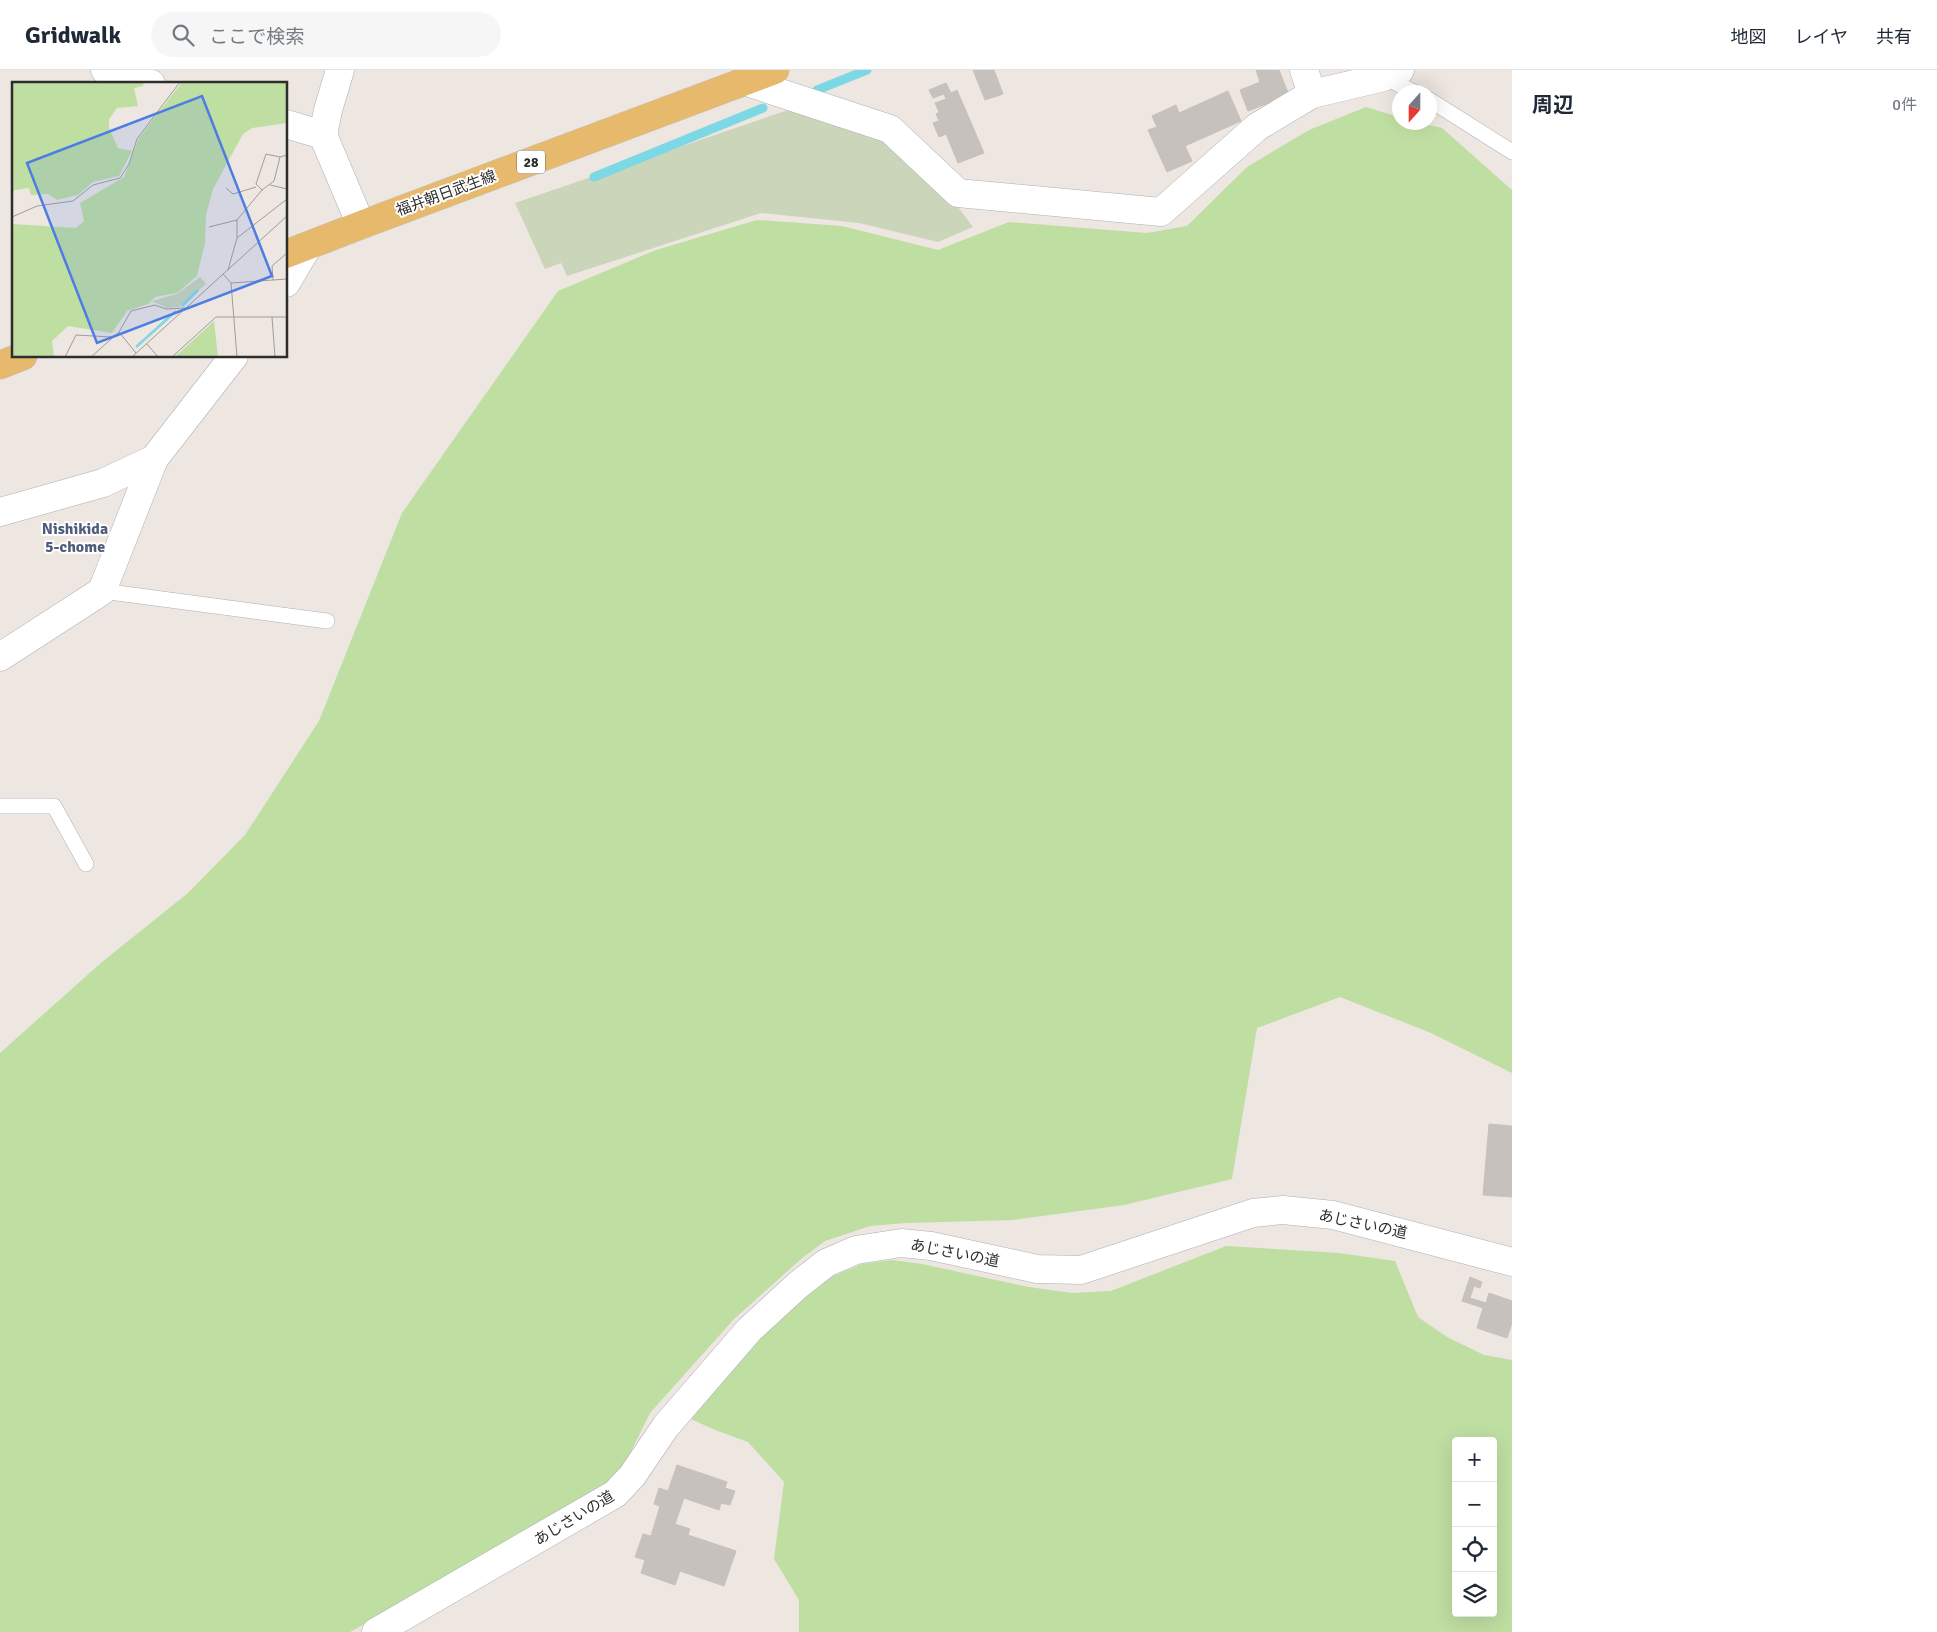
<!DOCTYPE html>
<html lang="ja">
<head>
<meta charset="utf-8">
<style>
	:root { --surface:#fff; --page:#f6f6f7; --text:#1f2937; --muted:#747a83; --line:#e0e1e3 }
	body { margin:0; font-family:Signika,"Noto Sans JP",sans-serif; background:var(--page); color:var(--text) }
	.controls { position:absolute; right:15px; bottom:15px; display:grid; overflow:hidden; border-radius:5px; box-shadow:0 5px 20px #0002 }
	.controls button { width:45px; height:45px; display:grid; place-items:center; padding:0; border:0; border-bottom:1px solid var(--line); background:var(--surface); color:var(--text); font:25px sans-serif }
	.compass { position:absolute; left:1392px; top:15px; width:45px; height:45px; border-radius:50%; background:var(--surface); box-shadow:0 5px 20px #0002; rotate:201deg }
	.list { margin:0; padding:0; list-style:none }
	h2 { display:flex; justify-content:space-between; align-items:center; height:65px; margin:0; padding:0 20px; font-size:21px }
	h2 small { font-size:16px; font-weight:400; color:var(--muted) }
	.icon { flex:none; width:28px; height:28px; fill:none; stroke:currentColor; stroke-width:2; stroke-linecap:round; stroke-linejoin:round }
	.map { position:relative; flex:none; width:1512px; height:1562px; overflow:hidden }
	header { display:flex; align-items:center; gap:30px; box-sizing:border-box; height:70px; padding:0 25px; background:var(--surface); border-bottom:1px solid var(--line) }
	header strong { font-size:24px }
	nav { display:flex; gap:28px; margin-inline-start:auto; font-size:18px }
	.search { width:350px; height:45px; background:var(--page); display:flex; align-items:center; gap:12px; box-sizing:border-box; padding:0 18px; border-radius:28px; color:var(--muted); font-size:19px }
	main { display:flex }
	aside { flex:1; background:var(--surface) }
	.map>svg:first-child { display:block }
	.green { fill:#bfdea2; fill-rule:evenodd }
	.cemetery { fill:#cbd5b9 }
	.lines { fill:none; stroke-linecap:round; stroke-linejoin:round }
	.stream { stroke:#7dd8e5; stroke-width:9 }
	.building { fill:#c6c1bc; stroke:#c8c1ba }
	.lane-casing { stroke:#adb0b8; stroke-width:16 }
	.street-casing { stroke:#adb0b8; stroke-width:29 }
	.primary-casing { stroke:#c4c4c4; stroke-width:29 }
	.lane { stroke:#fff; stroke-width:15 }
	.street { stroke:#fff; stroke-width:28 }
	.primary { stroke:#e6b96d; stroke-width:28 }
	.labels { text-anchor:middle; dominant-baseline:central; stroke-width:4; stroke-linejoin:round; paint-order:stroke }
	.shield { fill:#fff; stroke:#6c6c6c; stroke-width:1 }
	.shield-label { font-size:14px; font-weight:bold; fill:#2d2d2d }
	.street-label { font-size:15px; fill:#2d2d2d; stroke:#fff }
	.neighbourhood-label { font-size:16px; font-weight:bold; fill:#505d7a; stroke:#fff }
	.inset-river { fill:none; stroke:#7dd8e5; stroke-width:2.5 }
	.inset-road { fill:none; stroke:#a09c99; stroke-width:1 }
	.view { fill:#4d7de2; fill-opacity:0.15; stroke:#4d7de2; stroke-width:2.5 }
	.inset-edge { fill:none; stroke:#2d2d2d; stroke-width:2.5 }
</style>
</head>
<body>
<header>
<strong>Gridwalk</strong>
<div class="search"><svg class="icon" aria-label="search" viewBox="0 0 24 24"><circle cx="10" cy="10" r="6"/><path d="M15 15l6 6"/></svg>ここで検索</div>
<nav><a>地図</a><a>レイヤ</a><a>共有</a></nav>
</header>
<main>
<div class="map">
<svg width="1512" height="1562" viewBox="0 0 1512 1562">
	<rect width="100%" height="100%" fill="#ede6e1"/>
	<g class="green">
		<path d="M 1366,37 L 1399,47 L 1400,52 L 1421,53 L 1442,58 L 1512,120 L 1512,1003 L 1431,963 L 1340,927 L 1257,958 L 1232,1109 L 1124,1135 L 1013,1150 L 906,1153 L 870,1156 L 825,1171 L 801,1189 L 734,1249 L 650,1343 L 623,1398 L 599,1424 L 350,1562 L 0,1562 L 0,983 L 102,892 L 188,823 L 245,765 L 319,651 L 402,443 L 558,221 L 656,180 L 757,150 L 842,156 L 938,180 L 1009,152 L 1147,163 L 1187,156 L 1247,97 L 1309,60 Z"/>
		<path d="M 1226,1176 L 1339,1183 L 1395,1191 L 1418,1247 L 1447,1267 L 1484,1285 L 1512,1290 L 1512,1562 L 799,1562 L 799,1530 L 774,1489 L 784,1412 L 748,1372 L 715,1360 L 691,1349 L 755,1271 L 782,1246 L 833,1206 L 862,1194 L 892,1190 L 922,1194 L 1029,1217 L 1072,1223 L 1111,1221 ZM 1456,1371 L 1493,1371 L 1493,1543 L 1456,1543 Z"/>
	</g>
	<path class="cemetery" d="M 788,40 L 883,64 L 948,124 L 973,157 L 938,172 L 859,153 L 761,143 L 567,206 L 561,193 L 545,199 L 515,133 Z"/>
	<g class="lines">
		<g class="stream">
			<path d="M 817,20 L 867,0"/>
			<path d="M 594,107 L 763,38"/>
		</g>
	</g>
	<g class="building">
		<path d="M 973,0 L 994,0 L 1003,24 L 985,30 Z"/>
		<path d="M 1256,0 L 1279,0 L 1289,25 L 1248,41 L 1240,20 L 1260,12 Z"/>
		<path d="M 946,13 L 951,23 L 957,20 L 984,83 L 958,93 L 946,64 L 939,67 L 933,53 L 939,51 L 936,44 L 939,42 L 935,33 L 946,29 L 944,24 L 933,28 L 929,20 Z"/>
		<path d="M 1228,21 L 1241,51 L 1185,76 L 1192,91 L 1167,102 L 1148,60 L 1157,57 L 1152,46 L 1176,35 L 1179,43 Z"/>
		<path d="M 1489,1054 L 1512,1056 L 1512,1127 L 1483,1125 Z"/>
		<path d="M 1470,1207 L 1482,1212 L 1480,1218 L 1474,1216 L 1470,1228 L 1486,1233 L 1489,1223 L 1512,1231 L 1512,1253 L 1507,1268 L 1477,1258 L 1483,1238 L 1462,1231 Z"/>
		<path d="M 677,1395 L 727,1412 L 725,1418 L 735,1421 L 730,1435 L 721,1433 L 719,1440 L 684,1428 L 675,1454 L 690,1459 L 688,1465 L 736,1481 L 724,1516 L 680,1501 L 675,1515 L 641,1503 L 645,1490 L 635,1487 L 643,1464 L 651,1466 L 660,1436 L 654,1434 L 659,1418 L 668,1421 Z"/>
	</g>
	<g class="lines">
		<defs>
			<g id="lane">
				<path d="M 1384,7 L 1414,22"/>
				<path d="M 1430,30 L 1512,82"/>
				<path d="M 102,521 L 327,551"/>
				<path d="M 0,736 L 54,736 L 86,794"/>
			</g>
			<g id="street">
				<path d="M 105,0 L 151,14"/>
				<path d="M 1304,0 L 1312,24 L 1384,7 L 1400,0"/>
				<path d="M 747,12 L 890,59 L 958,123 L 1161,142 L 1257,57 L 1312,24"/>
				<path d="M 286,54 L 323,65 L 361,155"/>
				<path d="M 323,65 L 328,40 L 340,0"/>
				<path d="M 286,213 L 308,176"/>
				<path d="M 0,442 L 103,413 L 154,389 L 234,286"/>
				<path d="M 0,587 L 102,521 L 154,389"/>
				<path d="M 376,1562 L 615,1424 L 632,1406 L 666,1356 L 749,1260 L 798,1215 L 826,1193 L 856,1180 L 901,1173 L 931,1176 L 1037,1199 L 1081,1200 L 1253,1143 L 1283,1140 L 1333,1145 L 1512,1192"/>
			</g>
			<g id="primary">
				<path d="M 286,184 L 361,155 L 775,0"/>
				<path d="M 0,295 L 23,286"/>
			</g>
		</defs>
		<use href="#lane" class="lane-casing"/>
		<use href="#street" class="street-casing"/>
		<use href="#primary" class="primary-casing"/>
		<use href="#lane" class="lane"/>
		<use href="#street" class="street"/>
		<use href="#primary" class="primary"/>
	</g>
	<g class="labels">
		<rect class="shield" x="517" y="80.5" width="28" height="23" rx="4"/>
		<g class="shield-label">
			<text x="531" y="92">28</text>
		</g>
		<g class="street-label">
			<text transform="translate(446 123) rotate(-20)">福井朝日武生線</text>
			<text transform="translate(1363 1154) rotate(12)">あじさいの道</text>
			<text transform="translate(955 1183) rotate(11)">あじさいの道</text>
			<text transform="translate(574 1448) rotate(-31)">あじさいの道</text>
		</g>
		<g class="neighbourhood-label">
			<text x="75" y="459">Nishikida<tspan x="75" dy="18">5-chome</tspan></text>
		</g>
	</g>
	<g transform="translate(12 12)">
		<rect width="275" height="275" fill="#ede6e1"/>
		<path d="M 0,0 L 132,0 L 131,4 L 122,6 L 126,24 L 105,26 L 97,37 L 97,46 L 106,66 L 120,69 L 107,94 L 81,100 L 66,113 L 45,118 L 36,112 L 19,113 L 17,106 L 2,108 L 0,117 ZM 170,0 L 275,0 L 275,41 L 240,46 L 231,52 L 201,107 L 194,133 L 193,161 L 185,194 L 165,211 L 143,215 L 136,222 L 115,229 L 100,251 L 56,244 L 40,259 L 42,275 L 0,275 L 0,142 L 64,146 L 72,139 L 68,121 L 112,95 L 127,56 ZM 202,239 L 206,275 L 163,275 Z" fill="#bfdea2"/>
		<path d="M 188,195 L 194,202 L 167,225 L 155,226 L 140,219 L 165,212 Z" fill="#cbd5b9"/>
		<path class="inset-river" d="M 170,224 L 186,208M 124,265 L 164,229"/>
		<path class="inset-road" d="M 258,103 L 275,107M 214,106 L 221,112 L 244,105M 250,108 L 244,102 L 254,72 L 268,75M 0,135 L 25,124 L 61,119 L 81,103 L 108,96 L 117,82 L 125,57 L 168,0M 197,145 L 225,138M 225,156 L 225,138 L 250,108 L 262,99 L 268,75 L 275,73M 216,188 L 225,156 L 275,117M 211,192 L 219,201 L 275,197M 261,198 L 260,184 L 275,171M 219,201 L 225,275M 260,235 L 263,275M 107,250 L 119,229 L 143,223 L 154,227 L 173,226M 135,262 L 146,275M 53,275 L 64,253 L 99,255M 79,275 L 107,250 L 124,271M 120,275 L 275,134M 160,275 L 204,235 L 275,235"/>
		<path class="view" d="M 190,14 L 260,194 L 85,261 L 15,81 Z"/>
		<rect width="275" height="275" class="inset-edge"/>
	</g>
</svg>
<div class="controls">
<button>+</button>
<button>−</button>
<button><svg class="icon" aria-label="locate" viewBox="0 0 24 24"><circle cx="12" cy="12" r="6"/><path d="M12 2v4M12 18v4M2 12h4M18 12h4"/></svg></button>
<button><svg class="icon" aria-label="layers" viewBox="0 0 24 24"><path d="M12 4l9 5-9 5-9-5zM3 14l9 5 9-5"/></svg></button>
</div>
<svg class="compass" viewBox="-18 -18 36 36"><path d="M0-13l5 13h-10z" fill="#e53935"/><path d="M0 13l5-13h-10z" fill="#747a83"/></svg>
</div>
<aside>
<h2>周辺<small>0件</small></h2>
<ul class="list">
</ul>
</aside>
</main>
</body>
</html>
